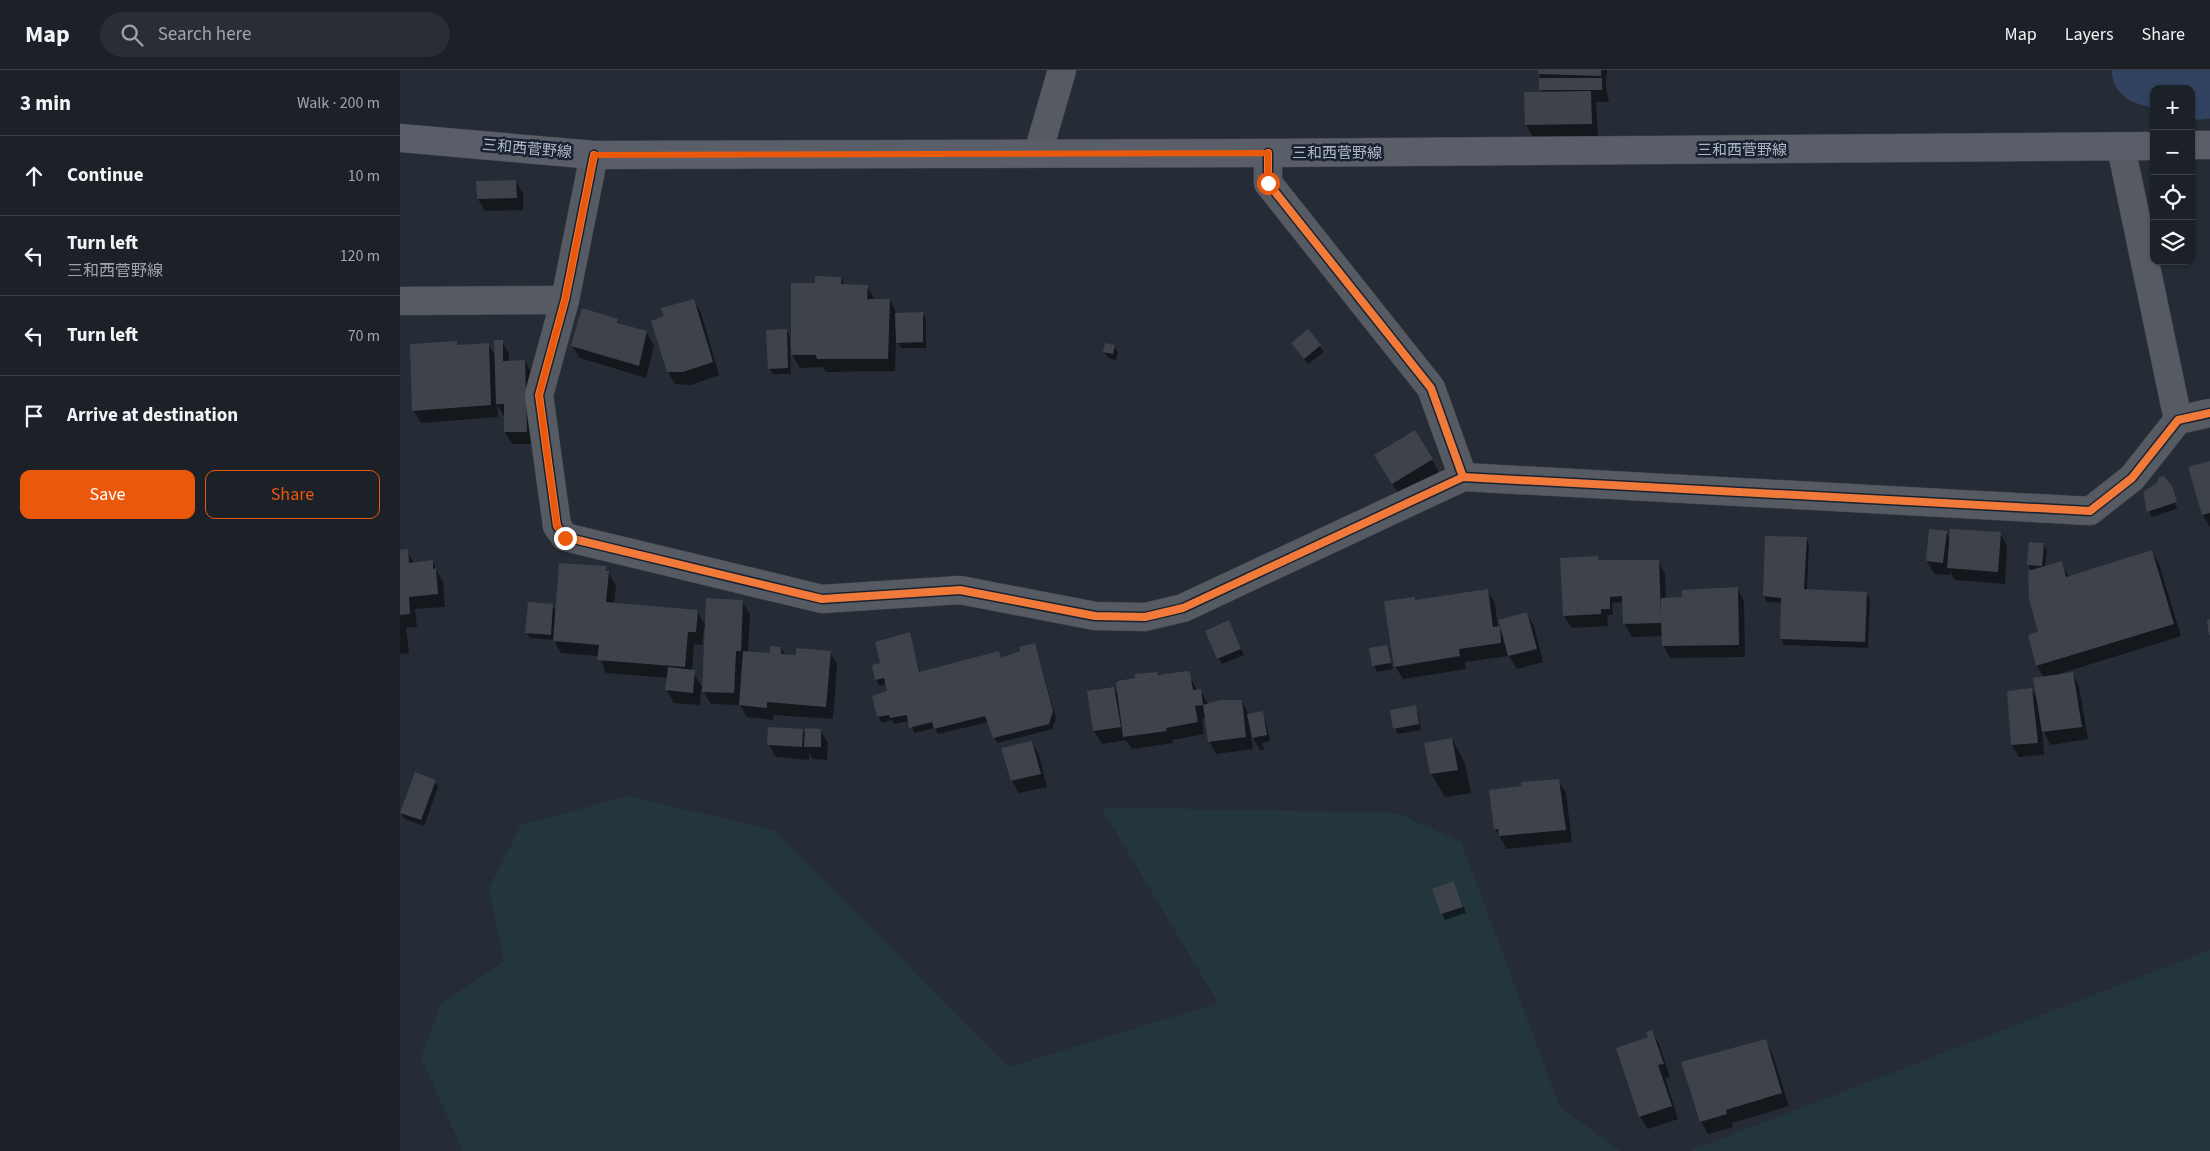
<!DOCTYPE html>
<html lang="en">
<head>
<meta charset="utf-8">
<style>
	:root { --surface:#1c2128; --page:#292e34; --text:#f1f3f6; --muted:#a0a3a8; --line:#3a3e45; --accent:#ea580c }
	body { margin:0; font-family:"Source Sans 3","Noto Sans JP",sans-serif; background:var(--page); color:var(--text) }
	.controls { position:absolute; right:15px; top:15px; display:grid; overflow:hidden; border-radius:10px; box-shadow:0 1px 4px #0004 }
	.controls button { width:45px; height:45px; display:grid; place-items:center; padding:0; border:0; border-bottom:1px solid var(--line); background:var(--surface); color:var(--text); font:25px sans-serif }
	.stop { position:absolute; width:15px; height:15px; margin:-11px; border:4px solid #ea580c; border-radius:50%; background:#fff }
	.stop.end { background:#ea580c; border-color:#fff; box-shadow:0 1px 5px #0008 }
	.list { margin:0; padding:0; list-style:none }
	h2 { display:flex; justify-content:space-between; align-items:center; height:65px; margin:0; padding:0 20px; font-size:21px }
	h2 small { font-size:16px; font-weight:400; color:var(--muted) }
	.list li { display:grid; grid-template-columns:32px 1fr auto; gap:15px; align-items:center; box-sizing:border-box; height:80px; padding:0 20px; border-top:1px solid var(--line) }
	.list b { display:block; font-size:19px; white-space:nowrap }
	.list p { margin:0; font-size:16px; white-space:nowrap; color:var(--muted) }
	.list em { font-size:16px; font-style:normal; color:var(--muted) }
	.actions { display:flex; gap:10px; padding:15px 20px }
	.actions a { flex:1; padding:11px 0; border:1px solid var(--accent); border-radius:10px; text-align:center; font-size:18px; color:var(--accent) }
	.actions .main { background:var(--accent); color:#fff }
	.icon { flex:none; width:28px; height:28px; fill:none; stroke:currentColor; stroke-width:2; stroke-linecap:round; stroke-linejoin:round }
	.map { position:relative; flex:none; width:1810px; height:1081px; overflow:hidden }
	header { display:flex; align-items:center; gap:30px; box-sizing:border-box; height:70px; padding:0 25px; background:var(--surface); border-bottom:1px solid var(--line) }
	header strong { font-size:24px }
	nav { display:flex; gap:28px; margin-inline-start:auto; font-size:18px }
	.search { width:350px; height:45px; background:var(--page); display:flex; align-items:center; gap:12px; box-sizing:border-box; padding:0 18px; border-radius:28px; color:var(--muted); font-size:19px }
	main { display:flex }
	aside { flex:1; background:var(--surface) }
	.map>svg:first-child { display:block }
	.green { fill:#23363b }
	.shadow { fill:#0007; fill-rule:evenodd }
	.lines { fill:none; stroke-linecap:round; stroke-linejoin:round }
	.river { stroke:#314360; stroke-width:69 }
	.building { fill:#3e424b }
	.street-casing { stroke:#444850; stroke-width:29 }
	.secondary-casing { stroke:#444850; stroke-width:29 }
	.street { stroke:#565b63; stroke-width:28 }
	.secondary { stroke:#5a5e68; stroke-width:28 }
	.cycleway-casing { stroke:#192230; stroke-width:11 }
	.cycleway { stroke:#f17a3a; stroke-width:8 }
	.route { stroke:#ea580c; stroke-width:6 }
	.labels { text-anchor:middle; dominant-baseline:central; stroke-width:5; stroke-linejoin:round; paint-order:stroke }
	.street-label { font-size:15px; fill:#afb7c7; stroke:#192230 }
</style>
</head>
<body>
<header>
<strong>Map</strong>
<div class="search"><svg class="icon" aria-label="search" viewBox="0 0 24 24"><circle cx="10" cy="10" r="6"/><path d="M15 15l6 6"/></svg>Search here</div>
<nav><a>Map</a><a>Layers</a><a>Share</a></nav>
</header>
<main>
<aside>
<h2>3 min<small>Walk · 200 m</small></h2>
<ul class="list">
<li><svg class="icon" aria-label="ahead" viewBox="0 0 24 24"><path d="M12 20V5M6 11l6-6 6 6"/></svg><div><b>Continue</b></div><em>10 m</em></li>
<li><svg class="icon" aria-label="left" viewBox="0 0 24 24"><path d="M17 20v-9H6M10 6l-5 5 5 5"/></svg><div><b>Turn left</b><p>三和西菅野線</p></div><em>120 m</em></li>
<li><svg class="icon" aria-label="left" viewBox="0 0 24 24"><path d="M17 20v-9H6M10 6l-5 5 5 5"/></svg><div><b>Turn left</b></div><em>70 m</em></li>
<li><svg class="icon" aria-label="arrive" viewBox="0 0 24 24"><path d="M6 21V4h12l-3 4 3 4H6"/></svg><div><b>Arrive at destination</b></div></li>
</ul>
<div class="actions"><a class="main">Save</a><a>Share</a></div>
</aside>
<div class="map">
<svg width="1810" height="1081" viewBox="0 0 1810 1081">
	<rect width="100%" height="100%" fill="#262c35"/>
	<g class="green">
		<path d="M 228,726 L 374,760 L 609,997 L 818,933 L 701,737 L 997,743 L 1061,772 L 1160,1037 L 1220,1081 L 63,1081 L 21,988 L 41,934 L 104,891 L 89,818 L 121,755 Z"/>
		<path d="M 1810,880 L 1810,1081 L 1289,1081 Z"/>
	</g>
	<g class="shadow">
		<path d="M 1139,0 L 1207,0 L 1206,18 L 1209,32 L 1196,32 L 1198,67 L 1133,67 L 1126,55 L 1142,23 Z"/>
		<path d="M 116,111 L 123,123 L 123,140 L 85,141 L 78,129 Z"/>
		<path d="M 441,208 L 445,216 L 467,216 L 475,230 L 490,230 L 497,244 L 522,243 L 526,249 L 526,278 L 501,278 L 496,270 L 495,301 L 426,302 L 423,297 L 400,298 L 390,281 L 391,304 L 373,304 L 369,298 L 386,260 L 390,266 L 390,278 L 392,278 L 417,215 Z"/>
		<path d="M 294,231 L 301,243 L 319,305 L 291,315 L 275,314 L 268,302 L 266,247 Z"/>
		<path d="M 217,250 L 220,256 L 246,262 L 254,275 L 246,308 L 180,288 L 172,276 Z"/>
		<path d="M 908,261 L 924,282 L 908,294 L 896,279 Z"/>
		<path d="M 102,271 L 109,284 L 109,292 L 125,291 L 132,304 L 133,374 L 112,374 L 105,362 L 104,346 L 97,334 L 98,347 L 21,353 L 13,340 L 56,272 L 58,276 L 89,275 L 96,287 Z"/>
		<path d="M 714,276 L 718,282 L 716,290 L 708,288 L 705,282 Z"/>
		<path d="M 1032,390 L 1045,413 L 1006,437 L 989,408 Z"/>
		<path d="M 1810,392 L 1810,457 L 1803,445 L 1790,398 Z"/>
		<path d="M 1771,417 L 1777,439 L 1779,438 L 1752,447 L 1749,441 Z"/>
		<path d="M 1546,462 L 1550,469 L 1600,463 L 1607,476 L 1605,514 L 1555,510 L 1550,502 L 1550,505 L 1534,504 L 1527,491 Z"/>
		<path d="M 1406,468 L 1409,474 L 1407,521 L 1466,523 L 1470,529 L 1468,578 L 1384,575 L 1381,568 L 1382,533 L 1367,532 L 1364,526 Z"/>
		<path d="M 1643,474 L 1647,480 L 1645,498 L 1661,493 L 1669,507 L 1752,481 L 1759,494 L 1781,566 L 1659,604 L 1672,603 L 1679,616 L 1688,669 L 1651,675 L 1642,659 L 1644,685 L 1619,687 L 1612,675 L 1632,620 L 1638,630 L 1644,608 L 1637,596 L 1640,561 L 1632,501 L 1628,495 Z"/>
		<path d="M 0,479 L 0,481 L 7,481 L 14,493 L 32,491 L 43,512 L 45,537 L 15,539 L 17,557 L 6,558 L 9,583 L 0,584 Z"/>
		<path d="M 1197,487 L 1199,491 L 1258,491 L 1265,504 L 1266,529 L 1283,529 L 1337,518 L 1344,531 L 1345,587 L 1270,588 L 1263,575 L 1263,566 L 1232,567 L 1225,554 L 1224,532 L 1212,533 L 1213,545 L 1207,545 L 1208,556 L 1172,558 L 1164,546 Z"/>
		<path d="M 205,497 L 216,515 L 214,534 L 297,541 L 306,557 L 342,531 L 350,544 L 348,582 L 371,585 L 381,578 L 385,585 L 397,586 L 430,582 L 437,594 L 433,649 L 374,645 L 373,650 L 347,647 L 340,635 L 311,634 L 301,618 L 300,635 L 274,633 L 267,620 L 268,608 L 206,603 L 199,586 L 161,583 L 154,570 L 130,568 L 126,562 L 153,536 L 156,542 ZM 304,558 L 306,558 L 303,618 L 292,601 L 294,574 L 302,575 Z"/>
		<path d="M 1087,520 L 1095,533 L 1098,558 L 1127,544 L 1134,556 L 1143,592 L 1117,599 L 1109,586 L 1065,592 L 1066,599 L 1003,609 L 995,596 L 1014,528 L 1016,531 Z"/>
		<path d="M 832,558 L 844,585 L 822,594 L 818,588 Z"/>
		<path d="M 509,564 L 520,603 L 602,589 L 635,574 L 656,648 L 652,659 L 597,673 L 589,652 L 538,664 L 535,658 L 514,663 L 510,651 L 494,654 L 492,650 L 482,653 L 478,646 L 489,622 L 487,614 L 480,616 L 476,610 L 482,594 Z"/>
		<path d="M 986,577 L 993,599 L 977,602 L 974,595 Z"/>
		<path d="M 789,604 L 797,621 L 800,620 L 808,634 L 842,631 L 849,645 L 862,643 L 865,649 L 870,671 L 862,673 L 864,680 L 860,680 L 851,665 L 853,679 L 816,684 L 809,671 L 806,648 L 802,649 L 804,664 L 773,670 L 773,673 L 732,679 L 726,670 L 702,674 L 694,661 L 689,622 L 714,618 L 719,627 L 737,609 L 736,605 Z"/>
		<path d="M 1015,637 L 1018,643 L 1021,660 L 998,664 L 995,658 Z"/>
		<path d="M 403,660 L 406,666 L 421,661 L 428,673 L 427,690 L 413,689 L 409,683 L 409,690 L 376,687 L 368,674 Z"/>
		<path d="M 1052,669 L 1065,693 L 1071,723 L 1045,727 L 1031,703 Z"/>
		<path d="M 632,672 L 639,685 L 647,717 L 619,723 L 612,711 L 603,679 Z"/>
		<path d="M 35,711 L 38,717 L 24,756 L 5,749 L 1,743 Z"/>
		<path d="M 1158,711 L 1166,723 L 1172,772 L 1107,779 L 1095,759 Z"/>
		<path d="M 1054,812 L 1066,843 L 1045,850 L 1042,844 Z"/>
		<path d="M 1251,961 L 1259,974 L 1270,1007 L 1265,1008 L 1278,1049 L 1248,1059 L 1240,1047 L 1218,979 L 1250,968 Z"/>
		<path d="M 1365,971 L 1372,983 L 1389,1036 L 1332,1053 L 1333,1057 L 1308,1064 L 1301,1052 L 1282,993 L 1321,981 L 1322,984 Z"/>
	</g>
	<g class="lines">
		<path class="river" d="M 1746,0 L 1798,15 L 1810,14"/>
	</g>
	<g class="building">
		<path d="M 1138,0 L 1201,0 L 1201,6 L 1138,4 Z"/>
		<rect x="1139" y="8" width="63" height="12"/>
		<path d="M 1191,21 L 1192,54 L 1125,55 L 1124,22 Z"/>
		<path d="M 116,110 L 117,128 L 77,129 L 76,111 Z"/>
		<path d="M 415,206 L 441,207 L 441,214 L 468,215 L 467,229 L 490,229 L 488,289 L 417,289 L 416,285 L 391,285 L 391,213 L 415,213 Z"/>
		<path d="M 294,229 L 313,292 L 283,302 L 267,302 L 251,251 L 264,246 L 261,238 Z"/>
		<path d="M 182,238 L 218,249 L 217,253 L 247,261 L 239,296 L 171,276 Z"/>
		<path d="M 523,242 L 523,272 L 496,273 L 495,243 Z"/>
		<path d="M 387,259 L 388,298 L 368,299 L 366,260 Z"/>
		<path d="M 908,259 L 921,275 L 904,289 L 891,273 Z"/>
		<path d="M 94,270 L 103,270 L 103,291 L 125,290 L 127,362 L 104,362 L 104,334 L 96,334 Z"/>
		<path d="M 57,271 L 57,275 L 89,273 L 91,335 L 12,341 L 10,274 Z"/>
		<path d="M 705,273 L 715,275 L 713,284 L 703,282 Z"/>
		<path d="M 1015,360 L 1033,389 L 992,414 L 974,385 Z"/>
		<path d="M 1810,391 L 1810,443 L 1802,445 L 1788,397 Z"/>
		<path d="M 1764,406 L 1772,416 L 1777,432 L 1747,442 L 1743,422 L 1758,412 L 1758,408 Z"/>
		<path d="M 1529,459 L 1547,461 L 1543,493 L 1526,491 Z"/>
		<path d="M 1550,459 L 1601,462 L 1598,502 L 1547,498 Z"/>
		<path d="M 1365,466 L 1407,467 L 1404,519 L 1467,522 L 1465,572 L 1380,569 L 1381,528 L 1363,526 Z"/>
		<path d="M 1629,472 L 1644,473 L 1642,496 L 1627,495 Z"/>
		<path d="M 8,479 L 9,493 L 33,490 L 33,499 L 36,498 L 38,524 L 9,527 L 10,544 L 0,545 L 0,480 Z"/>
		<path d="M 1752,480 L 1774,554 L 1636,596 L 1628,565 L 1638,561 L 1629,530 L 1628,501 L 1662,491 L 1666,507 Z"/>
		<path d="M 1198,486 L 1198,490 L 1259,490 L 1261,547 L 1261,528 L 1282,527 L 1282,520 L 1338,517 L 1339,575 L 1262,576 L 1261,553 L 1223,554 L 1222,526 L 1210,527 L 1210,539 L 1201,539 L 1201,544 L 1163,546 L 1160,488 Z"/>
		<path d="M 159,493 L 206,496 L 206,501 L 209,501 L 206,532 L 298,540 L 296,562 L 288,562 L 285,597 L 197,590 L 199,575 L 153,571 Z"/>
		<path d="M 1088,519 L 1093,557 L 1100,556 L 1098,550 L 1127,542 L 1137,579 L 1108,586 L 1100,556 L 1101,573 L 1059,579 L 1060,586 L 994,597 L 984,531 L 1015,527 L 1015,530 Z"/>
		<path d="M 306,528 L 343,530 L 341,581 L 336,581 L 334,623 L 302,622 Z"/>
		<path d="M 128,532 L 153,534 L 151,565 L 125,563 Z"/>
		<path d="M 1810,549 L 1810,565 L 1809,565 L 1807,550 Z"/>
		<path d="M 829,550 L 841,579 L 817,589 L 805,561 Z"/>
		<path d="M 510,562 L 519,602 L 599,581 L 601,588 L 620,581 L 619,577 L 635,573 L 653,641 L 649,654 L 593,668 L 585,646 L 534,659 L 532,652 L 509,658 L 507,645 L 490,648 L 489,645 L 477,647 L 472,626 L 487,621 L 484,608 L 475,610 L 472,595 L 480,593 L 475,572 Z"/>
		<path d="M 987,575 L 991,593 L 972,596 L 969,578 Z"/>
		<path d="M 370,576 L 381,577 L 381,584 L 396,585 L 396,578 L 431,581 L 426,637 L 367,632 L 367,638 L 339,635 L 343,581 L 370,583 Z"/>
		<path d="M 268,597 L 295,600 L 293,623 L 265,620 Z"/>
		<path d="M 788,601 L 790,602 L 793,620 L 801,619 L 803,635 L 820,630 L 842,630 L 846,667 L 808,672 L 803,635 L 795,636 L 798,652 L 766,658 L 767,661 L 723,667 L 716,613 L 718,611 L 735,608 L 735,604 L 758,602 L 758,605 Z"/>
		<path d="M 1673,602 L 1682,657 L 1642,662 L 1633,608 Z"/>
		<path d="M 714,617 L 721,657 L 693,661 L 687,621 Z"/>
		<path d="M 1632,618 L 1638,673 L 1611,675 L 1607,621 Z"/>
		<path d="M 1016,635 L 1019,654 L 993,659 L 990,640 Z"/>
		<path d="M 863,641 L 867,665 L 852,668 L 847,644 Z"/>
		<path d="M 368,657 L 403,659 L 402,677 L 367,675 Z"/>
		<path d="M 405,658 L 421,659 L 421,677 L 404,677 Z"/>
		<path d="M 1052,668 L 1058,700 L 1030,704 L 1024,673 Z"/>
		<path d="M 632,671 L 641,704 L 611,711 L 601,678 Z"/>
		<path d="M 15,702 L 36,710 L 21,750 L 0,743 Z"/>
		<path d="M 1159,709 L 1166,760 L 1099,766 L 1098,759 L 1094,759 L 1089,720 L 1121,716 L 1121,712 Z"/>
		<path d="M 1054,811 L 1063,837 L 1041,844 L 1032,819 Z"/>
		<path d="M 1252,960 L 1264,994 L 1258,995 L 1272,1036 L 1239,1047 L 1216,978 L 1248,967 L 1246,962 Z"/>
		<path d="M 1366,969 L 1382,1023 L 1326,1040 L 1327,1044 L 1300,1052 L 1281,992 Z"/>
	</g>
	<g class="lines">
		<defs>
			<g id="street">
				<path d="M 1721,77 L 1778,350"/>
				<path d="M 638,83 L 662,0"/>
				<path d="M 868,83 L 868,113 L 1031,318 L 1063,407"/>
				<path d="M 194,85 L 165,230 L 139,325 L 157,456 L 165,467 L 422,529 L 560,520 L 695,546 L 745,547 L 783,538 L 1063,407 L 1690,441 L 1732,408 L 1778,350 L 1810,343"/>
				<path d="M 0,231 L 165,230"/>
			</g>
			<g id="secondary">
				<path d="M 0,68 L 194,85 L 868,83 L 1754,76"/>
				<path d="M 1791,75 L 1810,75"/>
			</g>
		</defs>
		<use href="#street" class="street-casing"/>
		<use href="#secondary" class="secondary-casing"/>
		<use href="#street" class="street"/>
		<use href="#secondary" class="secondary"/>
		<defs>
			<g id="cycleway">
				<path d="M 868,83 L 868,113 L 1031,318 L 1063,407"/>
				<path d="M 194,85 L 165,230 L 139,325 L 157,456 L 165,467 L 422,529 L 560,520 L 695,546 L 745,547 L 783,538 L 1063,407 L 1690,441 L 1732,408 L 1778,350 L 1810,343"/>
			</g>
		</defs>
		<use href="#cycleway" class="cycleway-casing"/>
		<use href="#cycleway" class="cycleway"/>
	</g>
	<g class="lines">
		<path class="route" d="M 165,468 L 157,456 L 139,325 L 165,230 L 194,85 L 868,83 L 868,113"/>
	</g>
	<g class="labels">
		<g class="street-label">
			<text transform="translate(127 79) rotate(5)">三和西菅野線</text>
			<text x="1342" y="80">三和西菅野線</text>
			<text x="937" y="83">三和西菅野線</text>
		</g>
	</g>
</svg>
<div class="controls">
<button>+</button>
<button>−</button>
<button><svg class="icon" aria-label="locate" viewBox="0 0 24 24"><circle cx="12" cy="12" r="6"/><path d="M12 2v4M12 18v4M2 12h4M18 12h4"/></svg></button>
<button><svg class="icon" aria-label="layers" viewBox="0 0 24 24"><path d="M12 4l9 5-9 5-9-5zM3 14l9 5 9-5"/></svg></button>
</div>
<div class="stop" style="left:868px;top:113px"></div>
<div class="stop end" style="left:165px;top:468px"></div>
</div>
</main>
</body>
</html>
